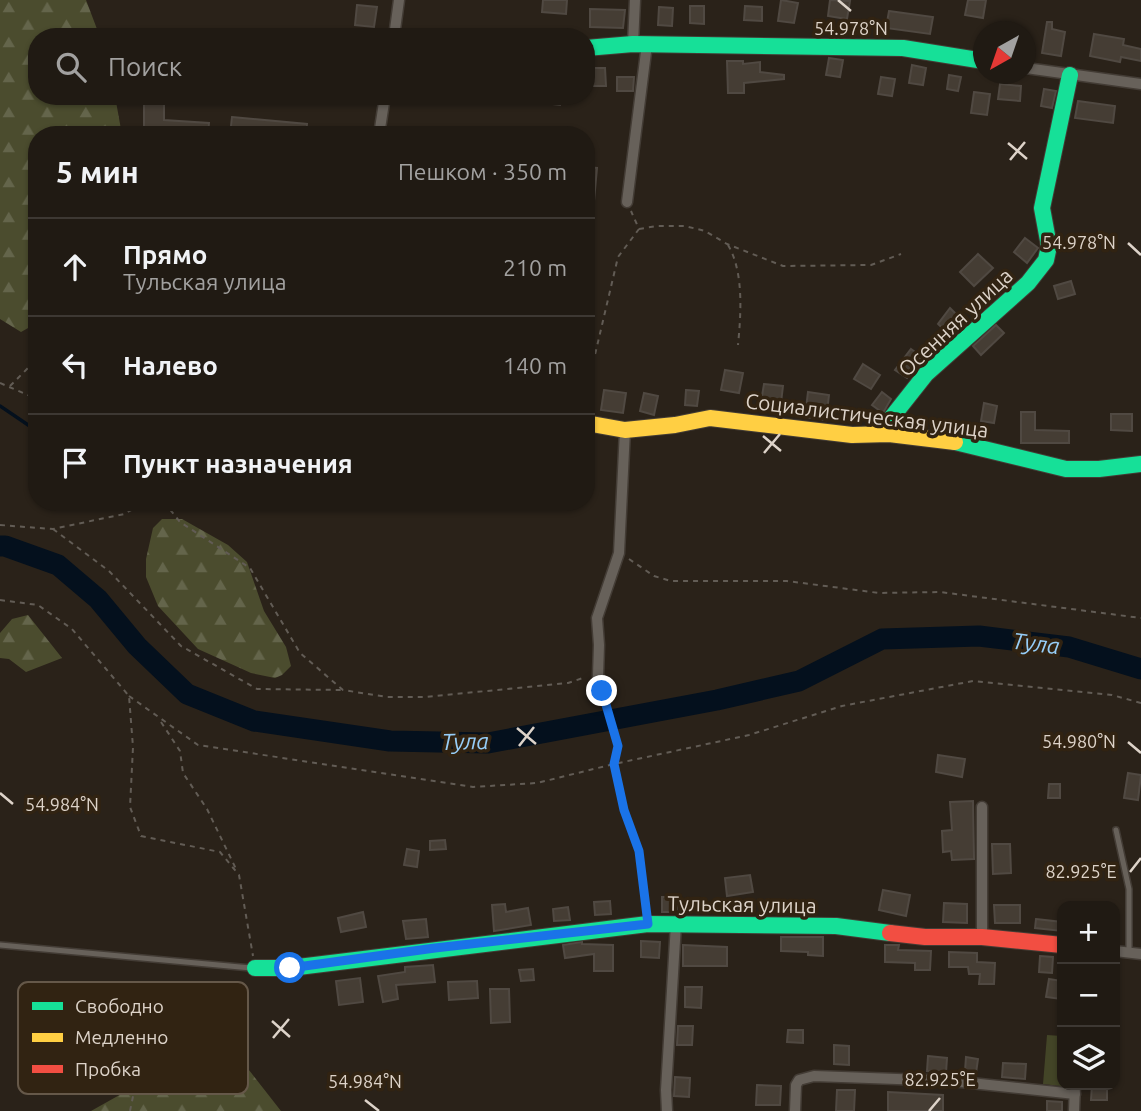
<!DOCTYPE html>
<html lang="ru">
<head>
<meta charset="utf-8">
<style>
	:root { --surface:#201a13; --page:#2d2721; --text:#f1f3f6; --muted:#a2a1a0; --line:#3d3833 }
	body { margin:0; font-family:Ubuntu,sans-serif; background:var(--page); color:var(--text) }
	.controls { position:absolute; right:21px; bottom:21px; display:grid; overflow:hidden; border-radius:14px; box-shadow:0 2px 5px #0004 }
	.controls button { width:63px; height:63px; display:grid; place-items:center; padding:0; border:0; border-bottom:2px solid var(--line); background:var(--surface); color:var(--text); font:35px sans-serif }
	.compass { position:absolute; left:973px; top:21px; width:63px; height:63px; border-radius:50%; background:var(--surface); box-shadow:0 2px 5px #0004; rotate:220deg }
	.stop { position:absolute; width:21px; height:21px; margin:-16px; border:5px solid #1a73e8; border-radius:50%; background:#fff }
	.stop.end { background:#1a73e8; border-color:#fff; box-shadow:0 2px 7px #0008 }
	.list { margin:0; padding:0; list-style:none }
	h2 { display:flex; justify-content:space-between; align-items:center; height:91px; margin:0; padding:0 28px; font-size:30px }
	h2 small { font-size:23px; font-weight:400; color:var(--muted) }
	.list li { display:grid; grid-template-columns:46px 1fr auto; gap:21px; align-items:center; box-sizing:border-box; height:98px; padding:0 28px; border-top:2px solid var(--line) }
	.list b { display:block; font-size:26px; white-space:nowrap }
	.list p { margin:0; font-size:23px; white-space:nowrap; color:var(--muted) }
	.list em { font-size:23px; font-style:normal; color:var(--muted) }
	.icon { flex:none; width:38px; height:38px; fill:none; stroke:currentColor; stroke-width:2; stroke-linecap:round; stroke-linejoin:round }
	.map { position:relative; flex:none; width:1141px; height:1111px; overflow:hidden }
	.search { position:absolute; background:var(--surface); box-shadow:0 2px 5px #0004; left:28px; top:28px; width:567px; height:77px; display:flex; align-items:center; gap:18px; box-sizing:border-box; padding:0 24px; border-radius:28px; color:var(--muted); font-size:26px }
	.panel { position:absolute; background:var(--surface); box-shadow:0 2px 5px #0004; left:28px; top:126px; width:567px; height:385px; border-radius:28px }
	.map>svg:first-child { display:block }
	.green { fill:#434527 }
	.forest { fill:url(#forest-firs) }
	.lines { fill:none; stroke-linecap:round; stroke-linejoin:round }
	.stream { stroke:#04101d; stroke-width:3.5 }
	.river { stroke:#04101d; stroke-width:21 }
	.building { fill:#453d34; stroke:#504942; stroke-width:2 }
	.lane-casing { stroke:#433c35; stroke-width:8 }
	.street-casing { stroke:#433c35; stroke-width:13 }
	.fast-casing { stroke:#433c35; stroke-width:18 }
	.slow-casing { stroke:#433c35; stroke-width:18 }
	.jam-casing { stroke:#433c35; stroke-width:18 }
	.path { stroke:#625c55; stroke-width:2; stroke-dasharray:5 5; stroke-linecap:butt }
	.lane { stroke:#67615a; stroke-width:5 }
	.street { stroke:#67615a; stroke-width:10 }
	.fast { stroke:#16e098; stroke-width:16 }
	.slow { stroke:#ffcf43; stroke-width:16 }
	.jam { stroke:#f24e42; stroke-width:16 }
	.route { stroke:#1a73e8; stroke-width:9 }
	.ticks { fill:none; stroke:#ddd3c9; stroke-width:2.5 }
	.labels { text-anchor:middle; dominant-baseline:central; stroke-width:7; stroke-linejoin:round; paint-order:stroke }
	.street-label { font-size:21px; fill:#ddd3c9; stroke:#312312 }
	.water-label { font-size:23px; font-style:italic; fill:#96cdf7; stroke:#312312 }
	.key { fill:#312312; stroke:#655849; stroke-width:2 }
	.key-label { font-size:19px; fill:#ddd3c9 }
	.ticks-label { font-size:18px; text-anchor:middle; fill:#ddd3c9; stroke:#312312; stroke-width:7; stroke-linejoin:round; paint-order:stroke }
</style>
</head>
<body>
<div class="map">
<svg width="1141" height="1111" viewBox="0 0 1141 1111">
	<defs>
		<pattern id="forest-firs" width="22" height="20" patternUnits="userSpaceOnUse" patternTransform="scale(1.75)"><rect width="22" height="20" fill="#4b4c2e"/><path d="M5 1l3.5 6h-7zM16 11l3.5 6h-7z" fill="#64654b"/></pattern>
	</defs>
	<rect width="100%" height="100%" fill="#2a2219"/>
	<path class="green" d="M 1047,1035 L 1062,1036 L 1062,1085 L 1068,1085 L 1068,1087 L 1043,1084 Z"/>
	<g class="forest">
		<path d="M 0,0 L 86,0 L 100,37 L 37,37 L 37,96 L 115,96 L 122,135 L 37,135 L 37,323 L 21,332 L 0,319 Z"/>
		<path d="M 162,519 L 182,519 L 228,545 L 247,562 L 264,611 L 286,647 L 291,666 L 282,675 L 275,678 L 251,673 L 198,649 L 158,606 L 146,577 L 146,559 L 153,528 Z"/>
		<path d="M 28,615 L 62,658 L 26,672 L 9,659 L 0,658 L 0,633 L 12,619 Z"/>
		<path d="M 178,1025 L 234,1051 L 281,1111 L 91,1111 L 148,1079 Z"/>
	</g>
	<g class="lines">
		<path class="stream" d="M 0,406 L 37,431"/>
		<path class="river" d="M 0,546 L 5,546 L 58,565 L 98,599 L 137,646 L 187,694 L 254,721 L 390,741 L 488,743 L 717,700 L 799,681 L 882,639 L 979,636 L 1069,647 L 1141,669"/>
	</g>
	<g class="building">
		<path d="M 543,0 L 567,0 L 566,14 L 542,12 Z"/>
		<path d="M 781,0 L 798,3 L 794,23 L 778,21 Z"/>
		<path d="M 830,0 L 850,1 L 847,19 L 828,16 Z"/>
		<path d="M 968,0 L 986,0 L 983,18 L 965,15 Z"/>
		<path d="M 357,5 L 377,7 L 374,27 L 355,25 Z"/>
		<path d="M 690,6 L 704,6 L 704,24 L 690,23 Z"/>
		<path d="M 745,6 L 762,7 L 762,21 L 744,20 Z"/>
		<path d="M 659,7 L 673,8 L 672,26 L 658,25 Z"/>
		<path d="M 590,9 L 625,10 L 623,28 L 590,27 Z"/>
		<path d="M 889,11 L 933,17 L 930,34 L 886,28 Z"/>
		<path d="M 1047,22 L 1052,22 L 1052,29 L 1065,32 L 1061,56 L 1042,53 Z"/>
		<path d="M 1094,34 L 1124,39 L 1123,45 L 1141,49 L 1141,61 L 1121,57 L 1120,62 L 1090,56 Z"/>
		<path d="M 829,58 L 843,60 L 840,77 L 826,75 Z"/>
		<path d="M 727,61 L 743,61 L 743,64 L 760,62 L 760,72 L 784,75 L 784,79 L 744,83 L 744,93 L 728,93 Z"/>
		<path d="M 912,65 L 926,68 L 923,85 L 909,83 Z"/>
		<path d="M 586,68 L 605,68 L 606,86 L 586,86 Z"/>
		<path d="M 949,75 L 961,77 L 958,91 L 947,89 Z"/>
		<path d="M 617,77 L 634,77 L 633,91 L 617,91 Z"/>
		<path d="M 881,77 L 895,79 L 892,96 L 878,94 Z"/>
		<path d="M 1000,84 L 1021,86 L 1020,101 L 998,99 Z"/>
		<path d="M 1044,89 L 1056,91 L 1052,108 L 1041,106 Z"/>
		<path d="M 974,92 L 990,94 L 987,115 L 971,113 Z"/>
		<path d="M 144,96 L 164,96 L 164,120 L 209,123 L 208,135 L 144,135 Z"/>
		<path d="M 535,96 L 561,96 L 560,105 L 534,102 Z"/>
		<path d="M 1078,101 L 1115,106 L 1113,123 L 1075,118 Z"/>
		<path d="M 232,117 L 307,124 L 306,135 L 230,135 Z"/>
		<path d="M 586,167 L 597,168 L 593,212 L 586,211 Z"/>
		<path d="M 1025,238 L 1038,248 L 1027,263 L 1014,252 Z"/>
		<path d="M 978,254 L 993,268 L 974,286 L 960,272 Z"/>
		<path d="M 1071,281 L 1075,294 L 1058,299 L 1054,286 Z"/>
		<path d="M 950,308 L 965,323 L 952,337 L 938,324 Z"/>
		<path d="M 996,325 L 1004,333 L 981,355 L 973,346 Z"/>
		<path d="M 911,349 L 922,357 L 907,378 L 895,370 Z"/>
		<path d="M 863,364 L 880,375 L 871,389 L 854,379 Z"/>
		<path d="M 725,370 L 743,373 L 739,393 L 721,390 Z"/>
		<path d="M 764,384 L 783,386 L 780,411 L 760,408 Z"/>
		<path d="M 604,390 L 626,393 L 623,413 L 601,410 Z"/>
		<path d="M 686,390 L 699,391 L 697,406 L 685,405 Z"/>
		<path d="M 808,392 L 829,395 L 826,420 L 805,417 Z"/>
		<path d="M 882,392 L 891,399 L 883,413 L 872,405 Z"/>
		<path d="M 644,393 L 658,396 L 654,415 L 640,411 Z"/>
		<path d="M 984,403 L 997,406 L 994,423 L 981,421 Z"/>
		<path d="M 1021,412 L 1035,412 L 1035,430 L 1069,431 L 1069,443 L 1021,443 Z"/>
		<path d="M 1111,414 L 1132,414 L 1132,431 L 1111,430 Z"/>
		<path d="M 938,755 L 965,759 L 962,777 L 936,772 Z"/>
		<path d="M 1128,773 L 1141,775 L 1138,800 L 1124,798 Z"/>
		<path d="M 1049,784 L 1060,784 L 1060,798 L 1048,798 Z"/>
		<path d="M 973,801 L 974,859 L 952,860 L 951,851 L 943,852 L 942,831 L 952,830 L 950,802 Z"/>
		<path d="M 445,840 L 446,849 L 430,850 L 430,841 Z"/>
		<path d="M 992,844 L 1010,844 L 1011,873 L 993,874 Z"/>
		<path d="M 407,849 L 419,851 L 417,867 L 404,865 Z"/>
		<path d="M 750,875 L 753,892 L 727,896 L 725,878 Z"/>
		<path d="M 883,890 L 910,895 L 906,916 L 879,910 Z"/>
		<rect x="662" y="897" width="15" height="15"/>
		<path d="M 610,901 L 611,914 L 595,915 L 594,902 Z"/>
		<path d="M 944,903 L 967,904 L 967,923 L 943,922 Z"/>
		<path d="M 505,904 L 506,912 L 528,908 L 531,925 L 494,931 L 492,905 Z"/>
		<path d="M 994,905 L 1020,905 L 1020,923 L 995,923 Z"/>
		<path d="M 568,907 L 570,920 L 554,921 L 553,909 Z"/>
		<path d="M 363,912 L 366,927 L 341,932 L 338,918 Z"/>
		<path d="M 426,919 L 428,937 L 406,939 L 403,921 Z"/>
		<path d="M 1036,919 L 1062,922 L 1062,931 L 1035,928 Z"/>
		<path d="M 781,937 L 823,937 L 823,956 L 808,955 L 808,952 L 781,951 Z"/>
		<path d="M 641,941 L 660,942 L 659,958 L 641,957 Z"/>
		<path d="M 582,942 L 582,944 L 613,945 L 613,971 L 594,971 L 594,954 L 565,958 L 563,945 Z"/>
		<path d="M 683,945 L 727,947 L 727,966 L 683,966 Z"/>
		<path d="M 885,945 L 899,945 L 898,950 L 931,951 L 930,970 L 915,970 L 915,963 L 885,962 Z"/>
		<path d="M 949,952 L 977,953 L 977,962 L 995,963 L 994,984 L 979,984 L 980,974 L 969,974 L 968,967 L 949,967 Z"/>
		<path d="M 1040,956 L 1053,957 L 1052,973 L 1039,972 Z"/>
		<path d="M 433,965 L 435,982 L 396,985 L 398,999 L 383,1002 L 378,976 L 405,972 L 405,967 Z"/>
		<path d="M 533,969 L 534,980 L 521,981 L 519,970 Z"/>
		<path d="M 360,978 L 363,1002 L 339,1005 L 336,981 Z"/>
		<path d="M 1049,979 L 1062,981 L 1062,999 L 1046,997 Z"/>
		<path d="M 477,981 L 478,998 L 449,1000 L 448,982 Z"/>
		<path d="M 685,987 L 702,987 L 701,1008 L 685,1007 Z"/>
		<path d="M 490,989 L 509,989 L 510,1022 L 491,1023 Z"/>
		<path d="M 678,1026 L 693,1026 L 692,1045 L 677,1045 Z"/>
		<path d="M 788,1030 L 803,1030 L 803,1043 L 787,1042 Z"/>
		<path d="M 834,1045 L 849,1046 L 849,1065 L 834,1064 Z"/>
		<path d="M 928,1056 L 947,1058 L 946,1073 L 927,1071 Z"/>
		<path d="M 966,1057 L 978,1059 L 976,1073 L 965,1071 Z"/>
		<path d="M 1003,1063 L 1026,1064 L 1025,1079 L 1002,1077 Z"/>
		<path d="M 675,1077 L 690,1078 L 689,1097 L 674,1096 Z"/>
		<path d="M 757,1085 L 781,1086 L 780,1105 L 756,1105 Z"/>
		<path d="M 1092,1085 L 1107,1085 L 1107,1100 L 1091,1100 Z"/>
		<path d="M 837,1090 L 855,1090 L 854,1111 L 836,1111 Z"/>
		<path d="M 888,1092 L 943,1095 L 943,1111 L 888,1111 Z"/>
		<path d="M 1047,1101 L 1062,1102 L 1062,1111 L 1047,1111 Z"/>
	</g>
	<g class="lines">
		<defs>
			<g id="lane">
				<path d="M 1116,830 L 1129,889 L 1129,951"/>
				<path d="M 0,945 L 251,968"/>
			</g>
			<g id="street">
				<path d="M 394,37 L 399,0"/>
				<path d="M 633,44 L 635,0"/>
				<path d="M 1026,68 L 1141,84"/>
				<path d="M 379,135 L 385,96"/>
				<path d="M 627,202 L 647,44"/>
				<path d="M 598,676 L 599,645 L 597,618 L 619,553 L 625,430"/>
				<path d="M 982,807 L 982,937"/>
				<path d="M 1115,951 L 1141,954"/>
				<path d="M 667,1111 L 666,1090 L 676,924"/>
				<path d="M 795,1111 L 796,1085 L 799,1080 L 814,1076 L 952,1081 L 1075,1094"/>
				<path d="M 1074,1111 L 1075,1085"/>
			</g>
			<g id="fast">
				<path d="M 586,48 L 633,44 L 903,48 L 984,61"/>
				<path d="M 889,434 L 892,417 L 926,374 L 1028,283 L 1046,260 L 1049,246 L 1042,208 L 1070,75"/>
				<path d="M 955,442 L 1066,469 L 1099,469 L 1141,464"/>
				<path d="M 255,968 L 290,968 L 648,924 L 836,926 L 890,933"/>
			</g>
			<path id="slow" d="M 586,423 L 625,430 L 675,425 L 710,418 L 852,435 L 889,434 L 955,442"/>
			<path id="jam" d="M 890,933 L 925,937 L 982,937 L 1062,945"/>
		</defs>
		<use href="#lane" class="lane-casing"/>
		<use href="#street" class="street-casing"/>
		<use href="#fast" class="fast-casing"/>
		<use href="#slow" class="slow-casing"/>
		<use href="#jam" class="jam-casing"/>
		<g class="path">
			<path d="M 639,229 L 657,226 L 685,226 L 705,231 L 727,244 L 783,266 L 871,265 L 901,254"/>
			<path d="M 728,245 C 744,272 741,314 738,345"/>
			<path d="M 0,383 L 37,399"/>
			<path d="M 10,386 L 37,359"/>
			<path d="M 586,393 L 618,257 L 639,229 L 631,211"/>
			<path d="M 164,502 L 180,522 L 250,568 L 300,653 L 343,690 L 387,697 L 425,697 L 568,683 L 586,677"/>
			<path d="M 0,525 L 53,529 L 124,514 L 146,502"/>
			<path d="M 53,529 L 109,571 L 181,646 L 257,689 L 342,690"/>
			<path d="M 629,559 L 654,576 L 671,581 L 787,581 L 879,593 L 940,592 L 1141,618"/>
			<path d="M 0,600 L 38,605 L 72,629 L 129,696 L 133,747 L 130,807 L 141,836 L 220,852 L 239,875 L 253,956"/>
			<path d="M 600,687 L 618,746 L 614,764 L 624,810 L 639,851 L 647,911"/>
			<path d="M 129,696 L 198,745 L 473,787 L 537,783 L 614,764 L 749,735 L 842,706 L 973,681 L 1112,695 L 1141,703"/>
			<path d="M 161,722 L 180,751 L 183,773 L 207,809 L 237,871"/>
			<path d="M 130,1111 L 138,1072"/>
		</g>
		<use href="#lane" class="lane"/>
		<use href="#street" class="street"/>
		<use href="#fast" class="fast"/>
		<use href="#slow" class="slow"/>
		<use href="#jam" class="jam"/>
	</g>
	<g class="lines">
		<path class="route" d="M 290,968 L 435,948 L 648,924 L 639,851 L 624,810 L 614,764 L 618,746 L 602,691"/>
	</g>
	<path class="ticks" d="M 838,0 L 851,11M 1008,143 L 1027,159M 1010,160 L 1025,142M 1128,243 L 1141,255M 763,436 L 781,451M 764,453 L 780,434M 517,728 L 536,744M 1128,742 L 1141,753M 519,746 L 534,727M 0,793 L 13,804M 1130,872 L 1141,858M 272,1021 L 290,1037M 273,1038 L 289,1019M 365,1100 L 379,1111M 929,1111 L 940,1098"/>
	<g class="labels">
		<g class="street-label">
			<text transform="translate(955 322) rotate(-43)">Осенняя улица</text>
			<text transform="translate(867 415) rotate(7)">Социалистическая улица</text>
			<text transform="translate(742 904) rotate(1)">Тульская улица</text>
		</g>
		<g class="water-label">
			<text transform="translate(1036 643) rotate(7)">Тула</text>
			<text transform="translate(465 741) rotate(-1)">Тула</text>
		</g>
	</g>
	<rect x="18" y="982" width="230" height="112" rx="10" class="key"/>
	<rect x="32" y="1002" width="31" height="8" fill="#16e098"/>
	<rect x="32" y="1033" width="31" height="9" fill="#ffcf43"/>
	<rect x="32" y="1065" width="31" height="8" fill="#f24e42"/>
	<g class="key-label">
		<text x="75" y="1013">Свободно</text>
		<text x="75" y="1044">Медленно</text>
		<text x="75" y="1076">Пробка</text>
	</g>
	<g class="ticks-label">
		<text x="851" y="35">54.978°N</text>
		<text x="1079" y="249">54.978°N</text>
		<text x="1079" y="748">54.980°N</text>
		<text x="62" y="811">54.984°N</text>
		<text x="1081" y="878">82.925°E</text>
		<text x="940" y="1086">82.925°E</text>
		<text x="365" y="1088">54.984°N</text>
	</g>
</svg>
<div class="controls">
<button>+</button>
<button>−</button>
<button><svg class="icon" aria-label="layers" viewBox="0 0 24 24"><path d="M12 4l9 5-9 5-9-5zM3 14l9 5 9-5"/></svg></button>
</div>
<svg class="compass" viewBox="-18 -18 36 36"><path d="M0-13l5 13h-10z" fill="#e53935"/><path d="M0 13l5-13h-10z" fill="#a2a1a0"/></svg>
<div class="stop" style="left:290px;top:968px"></div>
<div class="stop end" style="left:602px;top:691px"></div>
<div class="search"><svg class="icon" aria-label="search" viewBox="0 0 24 24"><circle cx="10" cy="10" r="6"/><path d="M15 15l6 6"/></svg>Поиск</div>
<section class="panel">
<h2>5 мин<small>Пешком · 350 m</small></h2>
<ul class="list">
<li><svg class="icon" aria-label="ahead" viewBox="0 0 24 24"><path d="M12 20V5M6 11l6-6 6 6"/></svg><div><b>Прямо</b><p>Тульская улица</p></div><em>210 m</em></li>
<li><svg class="icon" aria-label="left" viewBox="0 0 24 24"><path d="M17 20v-9H6M10 6l-5 5 5 5"/></svg><div><b>Налево</b></div><em>140 m</em></li>
<li><svg class="icon" aria-label="arrive" viewBox="0 0 24 24"><path d="M6 21V4h12l-3 4 3 4H6"/></svg><div><b>Пункт назначения</b></div></li>
</ul>
</section>
</div>
</body>
</html>
